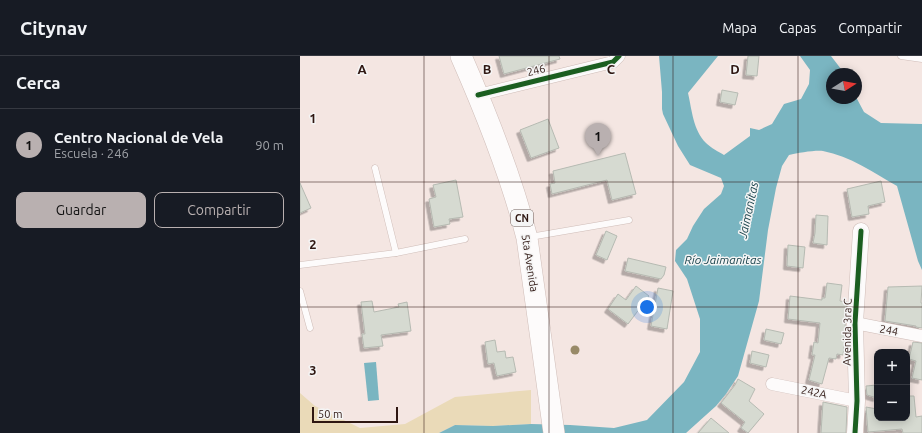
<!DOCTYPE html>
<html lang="es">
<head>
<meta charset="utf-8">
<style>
	:root { --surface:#171b24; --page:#20242c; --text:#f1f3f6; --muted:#9ea1a6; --line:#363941; --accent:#b9b0b0 }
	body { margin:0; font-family:Ubuntu,sans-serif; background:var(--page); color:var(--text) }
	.controls { position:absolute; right:12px; bottom:12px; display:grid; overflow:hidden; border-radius:8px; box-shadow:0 2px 10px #0003 }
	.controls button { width:36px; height:36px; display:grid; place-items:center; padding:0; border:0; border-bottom:1px solid var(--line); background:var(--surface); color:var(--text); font:20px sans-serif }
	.compass { position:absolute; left:526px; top:12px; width:36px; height:36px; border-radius:50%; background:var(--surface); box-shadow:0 2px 10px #0003; rotate:79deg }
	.scale { position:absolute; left:12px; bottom:10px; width:86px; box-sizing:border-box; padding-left:4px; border:2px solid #2f1712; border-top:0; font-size:11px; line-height:14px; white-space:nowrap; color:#2f1712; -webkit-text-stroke:3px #f5f5f5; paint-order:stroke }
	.you { position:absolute; left:347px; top:251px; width:14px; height:14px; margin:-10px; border:3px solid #fff; border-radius:50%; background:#1a73e8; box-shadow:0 0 0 6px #1a73e833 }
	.badge { display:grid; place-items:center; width:26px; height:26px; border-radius:50%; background:var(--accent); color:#111; font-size:13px; font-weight:700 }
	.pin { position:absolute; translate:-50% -33px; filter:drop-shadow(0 1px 2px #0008) }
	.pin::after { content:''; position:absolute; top:21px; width:14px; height:12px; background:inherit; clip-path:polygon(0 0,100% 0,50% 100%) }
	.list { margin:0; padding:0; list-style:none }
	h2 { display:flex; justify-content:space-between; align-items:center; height:52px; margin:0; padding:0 16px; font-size:17px }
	h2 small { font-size:13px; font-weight:400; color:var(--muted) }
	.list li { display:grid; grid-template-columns:26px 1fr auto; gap:12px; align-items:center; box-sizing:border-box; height:72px; padding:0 16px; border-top:1px solid var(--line) }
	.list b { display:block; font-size:15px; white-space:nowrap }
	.list p { margin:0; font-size:13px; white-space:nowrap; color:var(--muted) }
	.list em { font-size:13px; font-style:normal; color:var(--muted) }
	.actions { display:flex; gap:8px; padding:12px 16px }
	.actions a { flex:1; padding:9px 0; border:1px solid var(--accent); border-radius:8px; text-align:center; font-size:14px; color:var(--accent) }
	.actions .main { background:var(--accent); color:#111 }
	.map { position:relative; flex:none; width:622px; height:377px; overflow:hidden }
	header { display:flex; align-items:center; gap:24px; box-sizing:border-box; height:56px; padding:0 20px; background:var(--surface); border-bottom:1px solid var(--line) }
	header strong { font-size:19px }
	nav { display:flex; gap:22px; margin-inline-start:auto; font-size:14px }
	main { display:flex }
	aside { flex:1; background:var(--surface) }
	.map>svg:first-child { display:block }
	.green { fill:#eadab8 }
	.water { fill:#7ab5c1 }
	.building { fill:#d6dad1; stroke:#b6bab2; filter:url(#shadow) }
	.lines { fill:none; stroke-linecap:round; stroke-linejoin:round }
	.lane-casing { stroke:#cfbdb8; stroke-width:7 }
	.street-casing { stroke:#cfbdb8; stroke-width:13 }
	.secondary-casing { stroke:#cfbdb8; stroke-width:17 }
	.highway-casing { stroke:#cfbdb8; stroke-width:22 }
	.lane { stroke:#fdfbfb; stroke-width:6 }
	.street { stroke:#fdfbfb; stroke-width:12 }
	.secondary { stroke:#fdfbfb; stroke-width:16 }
	.highway { stroke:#fdfbfb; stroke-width:21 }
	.cycleway-casing { stroke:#f5f5f5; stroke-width:8 }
	.cycleway { stroke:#1b5e20; stroke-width:5 }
	.tree { fill:#988a68 }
	.grid { fill:none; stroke:#2f1712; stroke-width:1; stroke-opacity:0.55 }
	.labels { text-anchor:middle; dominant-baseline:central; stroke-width:3; stroke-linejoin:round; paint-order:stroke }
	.shield { fill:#f5f5f5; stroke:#6a5a56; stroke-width:1 }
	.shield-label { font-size:10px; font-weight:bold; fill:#2f1712 }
	.street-label { font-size:11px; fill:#2f1712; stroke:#f5f5f5 }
	.water-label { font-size:12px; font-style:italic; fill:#19434c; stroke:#f5f5f5 }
	.grid-label { font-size:13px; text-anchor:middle; font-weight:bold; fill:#2f1712; stroke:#f5f5f5; stroke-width:3; stroke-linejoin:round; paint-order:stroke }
</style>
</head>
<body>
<header>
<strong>Citynav</strong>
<nav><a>Mapa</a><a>Capas</a><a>Compartir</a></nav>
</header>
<main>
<aside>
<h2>Cerca<small></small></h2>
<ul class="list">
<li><span class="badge">1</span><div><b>Centro Nacional de Vela</b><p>Escuela · 246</p></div><em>90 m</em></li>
</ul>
<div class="actions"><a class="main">Guardar</a><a>Compartir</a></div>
</aside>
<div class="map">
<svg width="622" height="377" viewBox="0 0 622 377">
	<defs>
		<filter id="shadow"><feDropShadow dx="-3.5" dy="3.5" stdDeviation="0" flood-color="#0004"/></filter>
	</defs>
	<rect width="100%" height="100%" fill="#f4e6e2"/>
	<path class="green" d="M 231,334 L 231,368 L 193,370 L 155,369 L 139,377 L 0,377 L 0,337 L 15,350 L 60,372 L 105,368 L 155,341 Z"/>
	<g class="water">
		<path d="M 359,0 L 418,0 L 388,37 C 392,54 393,74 406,87 C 411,92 419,96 424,99 L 450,80 L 450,72 L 459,74 L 472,68 L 484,48 L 501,43 L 509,28 L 510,14 L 500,0 L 531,0 L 541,13 L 544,18 L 532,18 L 532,42 L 556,42 L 556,41 L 564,56 L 581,67 L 622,68 L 622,214 L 618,205 L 597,130 C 574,117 550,100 523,95 C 515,94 498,97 489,99 L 482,110 L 476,132 L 468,174 L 459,245 L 438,320 L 426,338 L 416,350 L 386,377 L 139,377 L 155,369 L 193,370 L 231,368 L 270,369 L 314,372 L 347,364 L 384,326 L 400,296 L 400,263 L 387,223 L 375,205 L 376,194 L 387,183 L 393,170 L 404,153 L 421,138 L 424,130 L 421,122 L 390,109 L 378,90 L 363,58 L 362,53 L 362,36 Z"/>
		<path d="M 76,306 L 79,344 L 68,345 L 64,307 Z"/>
	</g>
	<g class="building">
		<path d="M 199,0 L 259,0 L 260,3 L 204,18 Z"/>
		<path d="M 448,0 L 459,0 L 457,20 L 446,19 Z"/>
		<path d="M 422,34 L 438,37 L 435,49 L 420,46 Z"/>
		<path d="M 248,63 L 259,92 L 231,102 L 220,74 Z"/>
		<path d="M 325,97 L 336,138 L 312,144 L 307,124 L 252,138 L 250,128 L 255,127 L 253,115 Z"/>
		<path d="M 156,124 L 163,161 L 149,163 L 150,168 L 134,171 L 129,143 L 136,141 L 133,129 Z"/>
		<path d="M 581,125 L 585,146 L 568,150 L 569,158 L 552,161 L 547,133 Z"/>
		<path d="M 0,127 L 11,152 L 0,157 Z"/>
		<path d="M 516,159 L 528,160 L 527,189 L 513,187 L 515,177 Z"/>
		<path d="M 306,175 L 317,180 L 307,204 L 296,199 Z"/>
		<path d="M 488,189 L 505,191 L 503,212 L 487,210 Z"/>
		<path d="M 328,202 L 366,211 L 364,219 L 361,223 L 325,215 Z"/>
		<path d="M 527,227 L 542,229 L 540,245 L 547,246 L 544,284 L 545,284 L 543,299 L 537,298 L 536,303 L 529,302 L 522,328 L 509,324 L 515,299 L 512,299 L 514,286 L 518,287 L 520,267 L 488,263 L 490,240 L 522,244 L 522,242 L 525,242 Z"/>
		<path d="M 336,230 L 349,240 L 328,268 L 308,253 L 318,238 L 326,244 Z"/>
		<path d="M 622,230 L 621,247 L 622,247 L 622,272 L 616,271 L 616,270 L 585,265 L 588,231 Z"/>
		<path d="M 358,232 L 373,235 L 367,273 L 351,270 Z"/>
		<path d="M 72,245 L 74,256 L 99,251 L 98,248 L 107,246 L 111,275 L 81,279 L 83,290 L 64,292 L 62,278 L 65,278 L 61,246 Z"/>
		<path d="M 466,273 L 484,277 L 481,288 L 464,284 Z"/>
		<path d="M 195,284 L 197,296 L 205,295 L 206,302 L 213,301 L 216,316 L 197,320 L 194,307 L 188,308 L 185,286 Z"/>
		<path d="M 613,286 L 622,287 L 622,324 L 612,322 L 616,305 L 609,303 Z"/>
		<path d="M 452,295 L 469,299 L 466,311 L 450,307 Z"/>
		<path d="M 438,323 L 455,333 L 449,345 L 464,358 L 448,377 L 441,372 L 445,366 L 421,347 L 435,329 Z"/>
		<path d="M 577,329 L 577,342 L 567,339 L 566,330 Z"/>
		<path d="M 607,340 L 614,340 L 616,361 L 622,360 L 622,377 L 603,377 L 602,373 L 568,376 L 566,351 L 577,353 L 577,362 L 607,362 Z"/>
		<path d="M 523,346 L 547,351 L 546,377 L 521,377 Z"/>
		<path d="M 411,362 L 429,377 L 398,377 Z"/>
	</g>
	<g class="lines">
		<defs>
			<g id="lane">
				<path d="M 601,0 L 622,3"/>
				<path d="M 75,112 L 96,197"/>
				<path d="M 230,181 L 329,164"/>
				<path d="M 0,209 L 96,197 L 165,183"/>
				<path d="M 0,235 L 10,272"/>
			</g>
			<g id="street">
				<path d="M 178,39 L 313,6 L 319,0"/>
				<path d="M 555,267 L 622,280"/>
				<path d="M 472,328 L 557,345"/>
			</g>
			<path id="secondary" d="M 555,377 L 557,345 L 555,267 L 561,175"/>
			<path id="highway" d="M 161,0 C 187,59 211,119 227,182 L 254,377"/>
		</defs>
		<use href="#lane" class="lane-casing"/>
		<use href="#street" class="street-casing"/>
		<use href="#secondary" class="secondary-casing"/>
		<use href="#highway" class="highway-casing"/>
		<use href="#lane" class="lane"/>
		<use href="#street" class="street"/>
		<use href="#secondary" class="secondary"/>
		<use href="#highway" class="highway"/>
		<defs>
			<g id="cycleway">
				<path d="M 178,39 L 313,6 L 319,0"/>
				<path d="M 555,377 L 557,345 L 555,267 L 561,175"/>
			</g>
		</defs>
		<use href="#cycleway" class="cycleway-casing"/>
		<use href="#cycleway" class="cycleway"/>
	</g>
	<circle class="tree" cx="275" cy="294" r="4.5"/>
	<path class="grid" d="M 124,0 L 124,377M 249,0 L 249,377M 373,0 L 373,377M 498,0 L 498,377M 0,126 L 622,126M 0,251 L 622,251"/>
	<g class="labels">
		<rect class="shield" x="211" y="154" width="22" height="16" rx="3"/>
		<g class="shield-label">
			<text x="222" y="162">CN</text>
		</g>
		<g class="street-label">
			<text transform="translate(236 14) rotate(-14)">246</text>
			<text transform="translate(230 207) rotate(81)">5ta Avenida</text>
			<text transform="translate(589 274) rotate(11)">244</text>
			<text transform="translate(547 276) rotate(-89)">Avenida 3ra C</text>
			<text transform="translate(514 336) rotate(12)">242A</text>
		</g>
		<g class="water-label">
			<text transform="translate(448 154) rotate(-78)">Jaimanitas</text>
			<text x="423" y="203">Río Jaimanitas</text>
		</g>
	</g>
	<g class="grid-label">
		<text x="62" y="18">A</text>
		<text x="187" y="18">B</text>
		<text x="311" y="18">C</text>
		<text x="435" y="18">D</text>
		<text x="13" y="67">1</text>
		<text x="13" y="193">2</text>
		<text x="13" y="319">3</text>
	</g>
</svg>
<div class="controls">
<button>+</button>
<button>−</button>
</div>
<svg class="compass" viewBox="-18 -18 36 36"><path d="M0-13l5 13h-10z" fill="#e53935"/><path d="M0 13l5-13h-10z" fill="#9ea1a6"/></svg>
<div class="scale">50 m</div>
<div class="you"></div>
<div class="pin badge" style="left:298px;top:100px">1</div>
</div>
</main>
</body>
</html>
